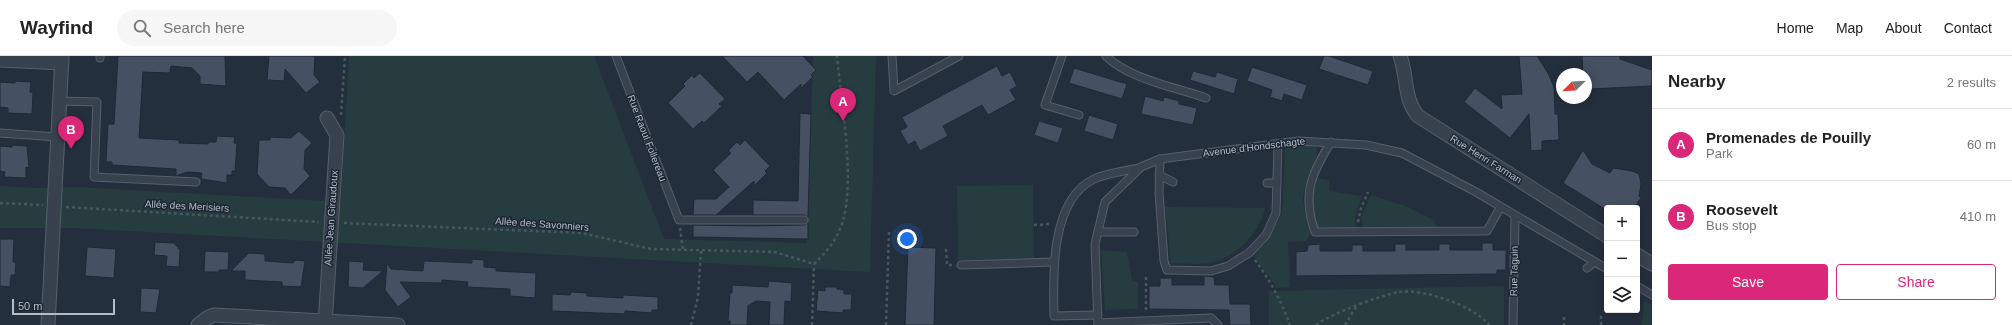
<!DOCTYPE html>
<html lang="en">
<head>
<meta charset="utf-8">
<style>
	:root { --surface:#fff; --page:#f6f6f6; --text:#222; --muted:#767676; --line:#e0e0e0; --accent:#db2777 }
	body { margin:0; font-family:Helvetica,sans-serif; background:var(--page); color:var(--text) }
	.controls { position:absolute; right:12px; bottom:12px; display:grid; overflow:hidden; border-radius:4px; box-shadow:0 2px 10px #0003 }
	.controls button { width:36px; height:36px; display:grid; place-items:center; padding:0; border:0; border-bottom:1px solid var(--line); background:var(--surface); color:var(--text); font:20px sans-serif }
	.compass { position:absolute; left:1556px; top:12px; width:36px; height:36px; border-radius:50%; background:var(--surface); box-shadow:0 2px 10px #0003; rotate:246deg }
	.scale { position:absolute; left:12px; bottom:10px; width:103px; box-sizing:border-box; padding-left:4px; border:2px solid #b4bcc9; border-top:0; font-size:11px; line-height:14px; white-space:nowrap; color:#b4bcc9; -webkit-text-stroke:3px #1d2633; paint-order:stroke }
	.you { position:absolute; left:907px; top:183px; width:14px; height:14px; margin:-10px; border:3px solid #fff; border-radius:50%; background:#1a73e8; box-shadow:0 0 0 6px #1a73e833 }
	.badge { display:grid; place-items:center; width:26px; height:26px; border-radius:50%; background:var(--accent); color:#fff; font-size:13px; font-weight:700 }
	.pin { position:absolute; translate:-50% -33px; filter:drop-shadow(0 1px 2px #0008) }
	.pin::after { content:''; position:absolute; top:21px; width:14px; height:12px; background:inherit; clip-path:polygon(0 0,100% 0,50% 100%) }
	.list { margin:0; padding:0; list-style:none }
	h2 { display:flex; justify-content:space-between; align-items:center; height:52px; margin:0; padding:0 16px; font-size:17px }
	h2 small { font-size:13px; font-weight:400; color:var(--muted) }
	.list li { display:grid; grid-template-columns:26px 1fr auto; gap:12px; align-items:center; box-sizing:border-box; height:72px; padding:0 16px; border-top:1px solid var(--line) }
	.list b { display:block; font-size:15px; white-space:nowrap }
	.list p { margin:0; font-size:13px; white-space:nowrap; color:var(--muted) }
	.list em { font-size:13px; font-style:normal; color:var(--muted) }
	.actions { display:flex; gap:8px; padding:12px 16px }
	.actions a { flex:1; padding:9px 0; border:1px solid var(--accent); border-radius:4px; text-align:center; font-size:14px; color:var(--accent) }
	.actions .main { background:var(--accent); color:#fff }
	.icon { flex:none; width:22px; height:22px; fill:none; stroke:currentColor; stroke-width:2; stroke-linecap:round; stroke-linejoin:round }
	.map { position:relative; flex:none; width:1652px; height:269px; overflow:hidden }
	header { display:flex; align-items:center; gap:24px; box-sizing:border-box; height:56px; padding:0 20px; background:var(--surface); border-bottom:1px solid var(--line) }
	header strong { font-size:19px }
	nav { display:flex; gap:22px; margin-inline-start:auto; font-size:14px }
	.search { width:280px; height:36px; background:var(--page); display:flex; align-items:center; gap:10px; box-sizing:border-box; padding:0 14px; border-radius:22px; color:var(--muted); font-size:15px }
	main { display:flex }
	aside { flex:1; background:var(--surface) }
	.map>svg:first-child { display:block }
	.green { fill:#263c3f }
	.building { fill:#455162; stroke:#1f2835 }
	.lines { fill:none; stroke-linecap:round; stroke-linejoin:round }
	.lane-casing { stroke:#565f6c; stroke-width:9 }
	.street-casing { stroke:#565f6c; stroke-width:15 }
	.path { stroke:#44595c; stroke-width:2.5; stroke-dasharray:3 3; stroke-linecap:butt }
	.lane { stroke:#38414e; stroke-width:7 }
	.street { stroke:#38414e; stroke-width:13 }
	.labels { text-anchor:middle; dominant-baseline:central; stroke-width:3; stroke-linejoin:round; paint-order:stroke }
	.street-label { font-size:10px; fill:#b4bcc9; stroke:#1d2633 }
</style>
</head>
<body>
<header>
<strong>Wayfind</strong>
<div class="search"><svg class="icon" aria-label="search" viewBox="0 0 24 24"><circle cx="10" cy="10" r="6"/><path d="M15 15l6 6"/></svg>Search here</div>
<nav><a>Home</a><a>Map</a><a>About</a><a>Contact</a></nav>
</header>
<main>
<div class="map">
<svg width="1652" height="269" viewBox="0 0 1652 269">
	<rect width="100%" height="100%" fill="#242f3e"/>
	<g class="green">
		<path d="M 349,0 L 594,0 L 664,183 L 807,187 L 813,0 L 876,0 L 870,216 L 74,172 L 0,172 L 0,130 L 34,132 L 76,131 L 341,146 Z"/>
		<path d="M 1312,88 L 1316,89 C 1321,100 1305,127 1303,141 C 1303,153 1307,164 1311,175 L 1306,185 L 1288,186 L 1290,231 L 1277,232 L 1253,198 L 1270,180 L 1282,158 L 1285,89 Z"/>
		<path d="M 1316,122 L 1329,124 L 1329,135 L 1362,140 L 1355,161 L 1356,174 L 1318,173 L 1313,148 Z"/>
		<path d="M 1033,129 L 1034,203 L 958,204 L 957,130 Z"/>
		<path d="M 1371,139 L 1405,150 L 1435,165 L 1436,172 L 1363,172 L 1361,162 Z"/>
		<path d="M 1165,151 L 1265,152 C 1260,177 1234,204 1208,207 C 1196,209 1183,207 1171,207 Z"/>
		<path d="M 1101,194 L 1127,196 L 1132,225 L 1138,226 L 1138,253 L 1105,254 Z"/>
		<path d="M 1504,230 L 1504,269 L 1269,269 L 1269,235 Z"/>
		<path d="M 1644,244 L 1652,249 L 1652,269 L 1642,269 Z"/>
	</g>
	<g class="building">
		<path d="M 118,0 L 225,0 L 226,30 L 200,28 L 200,20 L 192,12 L 171,10 L 170,17 L 143,16 L 139,82 L 179,84 L 179,87 L 208,88 L 208,86 L 216,86 L 217,80 L 235,81 L 234,87 L 237,87 L 235,115 L 232,115 L 232,119 L 227,119 L 227,127 L 201,123 L 202,117 L 187,116 L 176,120 L 176,113 L 112,109 L 112,106 L 106,106 L 108,68 L 114,68 Z"/>
		<path d="M 269,0 L 315,0 L 314,19 L 320,26 L 306,37 L 285,13 L 284,25 L 267,24 Z"/>
		<path d="M 722,0 L 803,0 L 816,14 L 811,19 L 813,21 L 800,33 L 801,28 L 784,44 L 758,16 L 747,26 Z"/>
		<path d="M 1324,0 L 1329,0 L 1373,15 L 1368,29 L 1319,13 Z"/>
		<path d="M 1519,0 L 1537,0 L 1548,17 L 1554,31 L 1555,58 L 1558,58 L 1559,84 L 1542,85 L 1542,94 L 1531,95 L 1529,58 L 1510,82 L 1464,46 L 1475,32 L 1502,53 L 1501,39 L 1522,38 Z"/>
		<path d="M 1582,0 L 1620,0 L 1620,3 L 1652,14 L 1652,30 L 1590,33 L 1590,28 L 1586,28 L 1586,18 L 1583,18 Z"/>
		<path d="M 997,10 L 1002,20 L 1010,16 L 1017,30 L 1010,34 L 1016,44 L 988,59 L 982,49 L 943,70 L 948,80 L 920,95 L 915,85 L 908,89 L 900,75 L 907,71 L 902,61 Z"/>
		<path d="M 1252,11 L 1307,29 L 1302,44 L 1284,38 L 1282,45 L 1270,41 L 1272,34 L 1247,25 Z"/>
		<path d="M 1074,12 L 1127,28 L 1122,43 L 1069,27 Z"/>
		<path d="M 1193,15 L 1215,21 L 1217,16 L 1238,23 L 1234,38 L 1190,24 Z"/>
		<path d="M 700,17 L 725,43 L 719,48 L 722,50 L 704,67 L 702,65 L 693,73 L 668,47 L 685,30 L 683,28 L 692,19 L 694,22 Z"/>
		<path d="M 15,25 L 31,26 L 30,36 L 33,36 L 32,58 L 8,57 L 8,52 L 0,51 L 0,26 L 15,27 Z"/>
		<path d="M 1145,40 L 1163,45 L 1164,41 L 1179,45 L 1179,48 L 1197,52 L 1193,69 L 1141,58 Z"/>
		<path d="M 800,57 L 811,58 L 808,161 L 804,159 L 753,159 L 753,144 L 798,145 Z"/>
		<path d="M 1089,59 L 1118,68 L 1113,84 L 1084,75 Z"/>
		<path d="M 1039,65 L 1063,72 L 1058,87 L 1034,79 Z"/>
		<path d="M 299,75 L 312,87 L 305,94 L 304,113 L 310,120 L 291,139 L 285,132 L 269,131 L 257,118 L 259,84 L 270,84 L 270,81 L 291,82 Z"/>
		<path d="M 745,84 L 770,110 L 765,115 L 767,117 L 754,130 L 754,125 L 716,159 L 693,159 L 694,143 L 716,143 L 729,131 L 713,114 L 731,97 L 728,95 L 737,86 L 740,89 Z"/>
		<path d="M 12,89 L 27,90 L 29,112 L 26,111 L 26,122 L 4,121 L 5,116 L 0,115 L 0,90 L 12,91 Z"/>
		<path d="M 1583,94 L 1592,108 L 1610,117 L 1613,112 L 1632,115 L 1639,118 L 1641,128 L 1639,140 L 1641,142 L 1634,152 L 1603,152 L 1563,127 Z"/>
		<path d="M 808,167 L 808,183 L 693,181 L 693,169 L 753,170 L 804,169 Z"/>
		<path d="M 0,183 L 14,183 L 13,206 L 16,206 L 15,219 L 11,219 L 10,231 L 0,230 Z"/>
		<path d="M 155,186 L 174,187 L 180,194 L 179,211 L 166,210 L 167,200 L 154,199 Z"/>
		<path d="M 1482,187 L 1493,187 L 1493,194 L 1506,194 L 1506,214 L 1497,214 L 1497,218 L 1296,220 L 1296,196 L 1307,195 L 1308,189 L 1320,188 L 1320,195 L 1352,195 L 1352,189 L 1363,189 L 1363,195 L 1395,195 L 1395,188 L 1406,188 L 1406,194 L 1439,194 L 1439,188 L 1450,188 L 1450,194 L 1482,194 Z"/>
		<path d="M 87,191 L 116,193 L 114,222 L 85,220 Z"/>
		<path d="M 908,191 L 936,192 L 934,269 L 905,269 Z"/>
		<path d="M 205,195 L 229,196 L 228,214 L 219,214 L 219,216 L 204,216 Z"/>
		<path d="M 249,197 L 265,198 L 265,205 L 293,207 L 296,204 L 305,205 L 301,231 L 282,230 L 282,226 L 245,224 L 245,215 L 231,215 Z"/>
		<path d="M 472,203 L 484,204 L 484,211 L 496,212 L 496,215 L 536,217 L 535,242 L 510,240 L 510,233 L 467,231 L 468,226 L 442,224 L 442,227 L 400,226 L 411,241 L 398,251 L 385,234 L 387,207 L 391,213 L 423,215 L 424,205 L 472,207 Z"/>
		<path d="M 349,205 L 364,206 L 363,214 L 383,215 L 363,232 L 348,231 Z"/>
		<path d="M 1204,220 L 1214,221 L 1215,229 L 1229,229 L 1230,248 L 1250,248 L 1251,269 L 1230,269 L 1229,254 L 1149,253 L 1149,230 L 1160,230 L 1160,222 L 1172,222 L 1172,229 L 1204,229 Z"/>
		<path d="M 769,225 L 792,227 L 791,246 L 785,245 L 784,269 L 769,269 L 770,246 L 756,245 L 748,250 L 747,269 L 730,269 L 730,265 L 728,265 L 730,237 L 732,237 L 732,229 L 768,231 Z"/>
		<path d="M 825,231 L 837,231 L 837,233 L 844,234 L 844,238 L 852,238 L 851,254 L 843,254 L 843,257 L 816,255 L 818,234 L 825,235 Z"/>
		<path d="M 141,232 L 160,233 L 156,257 L 140,256 Z"/>
		<path d="M 571,236 L 587,237 L 587,240 L 623,242 L 623,239 L 658,241 L 658,254 L 652,254 L 652,257 L 625,255 L 625,258 L 552,255 L 552,238 L 570,239 Z"/>
	</g>
	<g class="lines">
		<defs>
			<g id="lane">
				<path d="M 616,0 L 679,164 L 804,164"/>
				<path d="M 892,0 L 894,35 L 959,0"/>
				<path d="M 1062,0 L 1045,49 L 1079,59"/>
				<path d="M 1106,0 C 1129,23 1175,31 1206,42"/>
				<path d="M 100,2 L 100,0"/>
				<path d="M 60,45 L 97,46 L 94,121 L 196,126"/>
				<path d="M 0,77 L 58,81"/>
				<path d="M 1331,86 C 1311,118 1302,139 1315,176 L 1487,175 L 1500,152"/>
				<path d="M 1160,103 L 1159,136 L 1164,205 L 1167,214 L 1211,215 L 1228,210 L 1249,197 L 1266,179 L 1276,157 L 1278,88"/>
				<path d="M 1159,119 L 1173,126"/>
				<path d="M 1267,127 L 1277,127"/>
				<path d="M 1098,176 L 1134,176"/>
				<path d="M 961,209 L 1053,206"/>
				<path d="M 1587,212 L 1595,206"/>
				<path d="M 1637,230 L 1652,239"/>
				<path d="M 1098,259 L 1054,260 C 1053,220 1050,144 1094,123 C 1107,117 1125,115 1139,112"/>
				<path d="M 1098,267 L 1211,262 L 1218,269"/>
				<path d="M 1098,269 L 1095,188 L 1105,146 L 1141,111 L 1160,103 L 1298,85 L 1366,89 L 1402,97 L 1476,136 L 1607,213"/>
				<path d="M 1513,269 L 1515,160"/>
			</g>
			<g id="street">
				<path d="M 1400,0 C 1408,21 1403,42 1418,60 L 1607,180"/>
				<path d="M 0,4 L 62,7"/>
				<path d="M 1637,199 L 1652,208"/>
				<path d="M 48,269 L 62,0"/>
				<path d="M 198,269 L 207,262 L 214,259 L 398,269"/>
				<path d="M 325,269 L 337,79 L 327,62"/>
			</g>
		</defs>
		<use href="#lane" class="lane-casing"/>
		<use href="#street" class="street-casing"/>
		<g class="path">
			<path d="M 341,59 L 345,0"/>
			<path d="M 0,147 L 43,149"/>
			<path d="M 66,151 L 319,166"/>
			<path d="M 1358,166 L 1361,152 L 1368,136"/>
			<path d="M 344,167 L 582,177 L 651,193 L 775,196 L 814,208"/>
			<path d="M 1034,169 L 1051,168"/>
			<path d="M 680,172 L 683,194"/>
			<path d="M 946,193 L 947,209 L 952,209"/>
			<path d="M 1255,204 C 1270,224 1281,245 1290,269"/>
			<path d="M 814,208 C 826,197 837,183 842,168 C 856,123 841,48 837,0"/>
			<path d="M 1146,221 L 1146,256"/>
			<path d="M 1564,261 L 1564,269"/>
			<path d="M 691,269 L 698,241 L 701,194"/>
			<path d="M 812,269 L 814,208"/>
			<path d="M 886,269 L 889,175"/>
			<path d="M 1316,269 C 1332,257 1379,240 1399,236 C 1423,232 1474,250 1489,269"/>
			<path d="M 1345,269 L 1356,251"/>
			<path d="M 1601,269 L 1601,260"/>
		</g>
		<use href="#lane" class="lane"/>
		<use href="#street" class="street"/>
	</g>
	<g class="labels">
		<g class="street-label">
			<text transform="translate(647 82) rotate(69)">Rue Raoul Follereau</text>
			<text transform="translate(1254 91) rotate(-7)">Avenue d'Hondschagte</text>
			<text transform="translate(1486 103) rotate(32)">Rue Henri Farman</text>
			<text transform="translate(187 150) rotate(3)">Allée des Merisiers</text>
			<text transform="translate(331 162) rotate(-86)">Allée Jean Giraudoux</text>
			<text transform="translate(542 168) rotate(4)">Allée des Savonniers</text>
			<text transform="translate(1514 215) rotate(-89)">Rue Taguin</text>
		</g>
	</g>
</svg>
<div class="controls">
<button>+</button>
<button>−</button>
<button><svg class="icon" aria-label="layers" viewBox="0 0 24 24"><path d="M12 4l9 5-9 5-9-5zM3 14l9 5 9-5"/></svg></button>
</div>
<svg class="compass" viewBox="-18 -18 36 36"><path d="M0-13l5 13h-10z" fill="#e53935"/><path d="M0 13l5-13h-10z" fill="#767676"/></svg>
<div class="scale">50 m</div>
<div class="you"></div>
<div class="pin badge" style="left:843px;top:65px">A</div>
<div class="pin badge" style="left:71px;top:93px">B</div>
</div>
<aside>
<h2>Nearby<small>2 results</small></h2>
<ul class="list">
<li><span class="badge">A</span><div><b>Promenades de Pouilly</b><p>Park</p></div><em>60 m</em></li>
<li><span class="badge">B</span><div><b>Roosevelt</b><p>Bus stop</p></div><em>410 m</em></li>
</ul>
<div class="actions"><a class="main">Save</a><a>Share</a></div>
</aside>
</main>
</body>
</html>
